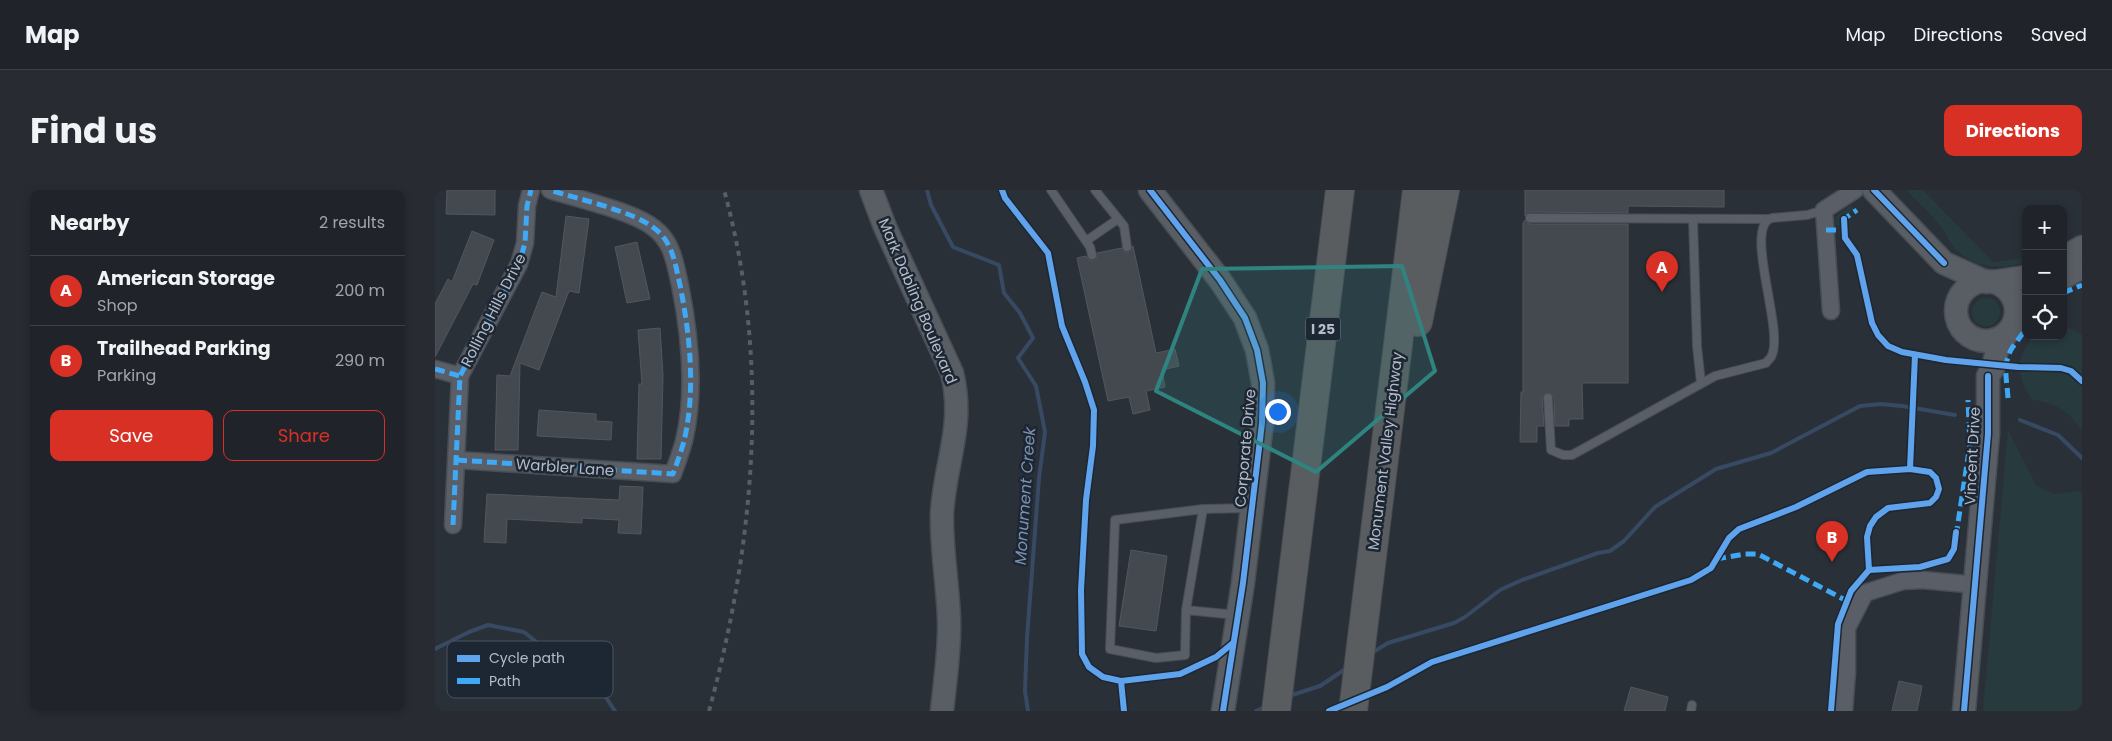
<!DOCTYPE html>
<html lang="en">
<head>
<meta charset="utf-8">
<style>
	:root { --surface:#20242a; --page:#282c32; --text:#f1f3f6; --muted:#a2a4a8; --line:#3d4147; --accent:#d93025 }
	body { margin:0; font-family:Poppins,sans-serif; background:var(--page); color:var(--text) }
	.controls { position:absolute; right:15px; top:15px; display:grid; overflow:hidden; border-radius:10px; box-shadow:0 2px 8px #0003 }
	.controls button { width:45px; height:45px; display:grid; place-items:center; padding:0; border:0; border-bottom:1px solid var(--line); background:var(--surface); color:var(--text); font:25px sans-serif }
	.you { position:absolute; left:842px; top:221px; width:18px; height:18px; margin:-12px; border:4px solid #fff; border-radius:50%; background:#1a73e8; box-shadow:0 0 0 8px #1a73e833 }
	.badge { display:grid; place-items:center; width:32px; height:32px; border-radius:50%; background:var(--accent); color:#fff; font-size:16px; font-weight:700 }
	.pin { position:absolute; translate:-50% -41px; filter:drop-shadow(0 1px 2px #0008) }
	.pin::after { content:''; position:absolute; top:26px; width:18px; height:15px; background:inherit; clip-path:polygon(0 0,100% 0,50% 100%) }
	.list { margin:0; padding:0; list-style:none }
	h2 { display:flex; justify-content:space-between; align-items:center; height:65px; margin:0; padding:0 20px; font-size:21px }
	h2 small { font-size:16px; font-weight:400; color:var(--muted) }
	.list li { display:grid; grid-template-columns:32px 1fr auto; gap:15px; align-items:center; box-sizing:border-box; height:70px; padding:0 20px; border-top:1px solid var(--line) }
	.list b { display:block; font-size:19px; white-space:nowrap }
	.list p { margin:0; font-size:16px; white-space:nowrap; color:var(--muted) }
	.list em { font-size:16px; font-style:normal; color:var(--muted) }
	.actions { display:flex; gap:10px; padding:15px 20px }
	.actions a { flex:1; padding:11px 0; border:1px solid var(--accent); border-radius:10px; text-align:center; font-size:18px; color:var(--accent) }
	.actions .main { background:var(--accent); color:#fff }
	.icon { flex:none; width:28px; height:28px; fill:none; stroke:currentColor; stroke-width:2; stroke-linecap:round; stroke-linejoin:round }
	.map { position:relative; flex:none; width:1647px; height:521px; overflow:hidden; border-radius:10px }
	header { display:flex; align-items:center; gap:30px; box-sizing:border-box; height:70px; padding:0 25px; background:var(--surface); border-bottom:1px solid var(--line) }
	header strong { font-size:24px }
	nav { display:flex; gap:28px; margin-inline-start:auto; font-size:18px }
	.intro { display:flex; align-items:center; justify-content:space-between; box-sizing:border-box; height:120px; padding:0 30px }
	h1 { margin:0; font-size:35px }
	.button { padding:12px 22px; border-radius:10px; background:var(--accent); color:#fff; font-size:18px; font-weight:700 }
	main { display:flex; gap:30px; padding:0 30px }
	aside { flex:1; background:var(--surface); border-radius:10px; box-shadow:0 2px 8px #0003 }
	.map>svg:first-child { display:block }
	.green { fill:#273a3e }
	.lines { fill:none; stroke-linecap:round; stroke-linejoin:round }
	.stream { stroke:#384963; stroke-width:4 }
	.building { fill:#444950; stroke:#52575f }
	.lane-casing { stroke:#484c53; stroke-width:10 }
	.street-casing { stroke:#484c53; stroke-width:19 }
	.secondary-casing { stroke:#484c53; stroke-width:25 }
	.highway-casing { stroke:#474c53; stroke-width:30 }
	.lane { stroke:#5a5e66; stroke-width:8 }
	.street { stroke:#5a5e66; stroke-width:16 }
	.secondary { stroke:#595d64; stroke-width:22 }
	.highway { stroke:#5a5d60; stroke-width:28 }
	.rail { stroke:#595d64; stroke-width:4; stroke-dasharray:5 5; stroke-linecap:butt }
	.quiet { stroke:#3fa9f5; stroke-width:5; stroke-dasharray:10 5; stroke-linecap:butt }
	.cycleway-casing { stroke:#1d2633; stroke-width:9 }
	.cycleway { stroke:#60a3ed; stroke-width:6 }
	.marked { fill:#308480; fill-opacity:0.2; stroke:#308480; stroke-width:4; stroke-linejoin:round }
	.labels { text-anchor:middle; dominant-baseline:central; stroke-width:5; stroke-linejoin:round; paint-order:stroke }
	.shield { fill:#1d2633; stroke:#878f9c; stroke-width:1 }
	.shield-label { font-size:14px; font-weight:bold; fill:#b4bcc9 }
	.street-label { font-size:15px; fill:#b4bcc9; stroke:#1d2633 }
	.water-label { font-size:16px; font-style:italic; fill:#7c92b1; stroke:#1d2633 }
	.key { fill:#1d2633; stroke:#4a5360; stroke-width:1 }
	.key-label { font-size:14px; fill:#b4bcc9 }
</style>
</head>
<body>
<header>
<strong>Map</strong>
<nav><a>Map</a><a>Directions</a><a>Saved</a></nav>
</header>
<div class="intro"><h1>Find us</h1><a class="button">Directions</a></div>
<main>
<aside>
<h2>Nearby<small>2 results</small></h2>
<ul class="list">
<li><span class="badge">A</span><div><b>American Storage</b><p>Shop</p></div><em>200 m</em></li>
<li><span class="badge">B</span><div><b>Trailhead Parking</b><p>Parking</p></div><em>290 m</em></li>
</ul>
<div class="actions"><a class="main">Save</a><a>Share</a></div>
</aside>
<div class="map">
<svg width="1647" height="521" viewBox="0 0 1647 521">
	<rect width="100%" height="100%" fill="#2a3038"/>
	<g class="green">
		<path d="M 1471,0 L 1488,0 L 1558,72 L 1591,68 L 1591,72 C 1567,80 1540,79 1521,60 C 1516,55 1513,47 1509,41 C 1498,26 1484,13 1471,0 Z"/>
		<path d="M 1415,15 L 1419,19 L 1408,28 L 1408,36 L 1400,35 L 1401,26 Z"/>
		<circle cx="1551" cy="122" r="14"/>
		<path d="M 1628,134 L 1647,145 L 1647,242 C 1634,219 1620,214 1596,209 C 1582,183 1579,171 1599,146 L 1628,146 Z"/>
		<path d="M 1573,240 L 1601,295 L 1618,304 L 1645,301 L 1647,304 L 1647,521 L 1548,521 Z"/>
	</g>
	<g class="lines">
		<g class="stream">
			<path d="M 492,0 L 496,15 L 518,57 L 564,75 L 569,103 L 585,123 L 598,148 L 583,168 L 601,196 L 610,242 L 604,288 L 592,448 L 590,501 L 593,521"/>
			<path d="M 1585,230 L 1623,245 L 1647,268"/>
			<path d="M 0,459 L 34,442 L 53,435 L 89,442 L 109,458 L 120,459 L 138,472 L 143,484 L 164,497 L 180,521"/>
			<path d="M 935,464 L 953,453 L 1019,433 L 1030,427 L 1065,400 L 1087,390 L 1163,363 L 1175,361 L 1189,351 L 1220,317 L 1281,279 L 1336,263 L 1425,216 L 1446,214 L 1467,216 L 1520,225"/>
			<path d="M 854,506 L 885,496 L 912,478"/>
			<path d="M 821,521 L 832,516"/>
		</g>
	</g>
	<g class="building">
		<path d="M 12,0 L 60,0 L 60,25 L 11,24 Z"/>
		<path d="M 1090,0 L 1289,0 L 1289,17 L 1193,16 L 1193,23 L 1095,22 L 1090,26 Z"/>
		<path d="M 131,26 L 154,29 L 144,103 L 134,101 L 104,180 L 85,173 L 83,260 L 60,260 L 62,185 L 75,186 L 107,102 L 121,107 Z"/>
		<path d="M 1090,30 L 1095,34 L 1193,34 L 1193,193 L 1147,193 L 1148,229 L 1134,229 L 1134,236 L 1120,236 L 1119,207 L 1115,203 L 1110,204 L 1107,208 L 1109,236 L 1102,236 L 1102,252 L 1085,252 L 1086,202 L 1088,202 L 1088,33 Z"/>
		<path d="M 37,41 L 59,50 L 42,95 L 38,94 L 0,167 L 0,114 L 13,89 L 17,92 Z"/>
		<path d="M 202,52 L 215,109 L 192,113 L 180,57 Z"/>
		<path d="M 698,56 L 721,163 L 740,159 L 744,176 L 727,180 L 730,197 L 711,201 L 715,220 L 698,224 L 694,207 L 673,211 L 642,68 L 651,66 L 653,69 L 658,71 L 661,69 L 662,63 L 687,58 L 689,62 L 693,62 Z"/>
		<path d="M 225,138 L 228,186 L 226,269 L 202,269 L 204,194 L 207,194 L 203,140 Z"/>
		<path d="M 104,220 L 161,224 L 161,231 L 177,232 L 176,250 L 102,246 Z"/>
		<path d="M 185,296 L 208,297 L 206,344 L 183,343 L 184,330 L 147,328 L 147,333 L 72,329 L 71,353 L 49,352 L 52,304 L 184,310 Z"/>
		<path d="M 696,360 L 732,366 L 721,441 L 684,436 Z"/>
		<path d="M 1464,491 L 1487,496 L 1482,521 L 1457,521 Z"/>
		<path d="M 1196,497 L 1233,507 L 1230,521 L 1189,521 Z"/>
	</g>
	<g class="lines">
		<defs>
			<g id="lane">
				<path d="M 616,0 L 655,57 L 657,65"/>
				<path d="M 660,0 L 689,36 L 692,57"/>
				<path d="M 1095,28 L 1332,29"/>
				<path d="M 1258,29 L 1262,156 L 1266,193"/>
				<path d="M 651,51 L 683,29"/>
				<path d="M 1113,208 L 1116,260 L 1128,265 L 1137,265 L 1280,186 L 1331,173 C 1332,171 1335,169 1336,167 C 1351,143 1307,36 1337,28 L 1372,25 L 1389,20"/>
				<path d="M 768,319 L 815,318"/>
				<path d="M 751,420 L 768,319 L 680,330 L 675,459 L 721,468 L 750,465 L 751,420 L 801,425"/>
				<path d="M 1256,521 L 1257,515"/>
			</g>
			<g id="street">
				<path d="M 1396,121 L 1389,20 L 1420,0"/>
				<path d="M 0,179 L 25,186"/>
				<path d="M 22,270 L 238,284 C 242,273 246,262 249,251 C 261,201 255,145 245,95 C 240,74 238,52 219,38 C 198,21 142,9 115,0"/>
				<path d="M 18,335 L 25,186 L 84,74 L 90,53 L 92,16 L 96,0"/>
				<path d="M 1409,521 L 1412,482 L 1412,438 L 1430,403 L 1468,391 L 1488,390 L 1541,395"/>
			</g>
			<g id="secondary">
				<path d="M 436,0 L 450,37 L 517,183 C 530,235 510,272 507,323 C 506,357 513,395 514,430 C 515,460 510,491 507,521"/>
				<path d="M 715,0 L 785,90 L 810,128 L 822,160 L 828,193 L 827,233 L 808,393 L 788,521"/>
				<path d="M 1439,0 L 1509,73 L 1551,92"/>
				<path d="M 1628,68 L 1647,57"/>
				<path d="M 1628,88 L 1647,77"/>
				<circle cx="1551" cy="121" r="30"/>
				<path d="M 1557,92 L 1591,87"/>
				<path d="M 1529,521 L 1553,244 L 1553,186 L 1558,178 L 1562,160 L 1572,143"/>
			</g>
			<g id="highway">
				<path d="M 983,132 L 1010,0"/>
				<path d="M 841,521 L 905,0"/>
				<path d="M 918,521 L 982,0"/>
			</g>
		</defs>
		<use href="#lane" class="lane-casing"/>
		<use href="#street" class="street-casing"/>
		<use href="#secondary" class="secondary-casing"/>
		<use href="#highway" class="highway-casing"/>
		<use href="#lane" class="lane"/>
		<use href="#street" class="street"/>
		<use href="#secondary" class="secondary"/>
		<use href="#highway" class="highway"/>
		<path class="rail" d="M 274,521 C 320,352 336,170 289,0"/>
		<g class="quiet">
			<path d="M 1409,32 L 1409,29 L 1422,20"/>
			<path d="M 1391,40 L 1410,40"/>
			<path d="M 1628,103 L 1647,95"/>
			<path d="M 0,179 L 25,186"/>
			<path d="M 1573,208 C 1572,190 1567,175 1577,158 C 1582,151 1587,145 1591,138"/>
			<path d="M 22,270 L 238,284 C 242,273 246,262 249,251 C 261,201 255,145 245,95 C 240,74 238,52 219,38 C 198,21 142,9 115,0"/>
			<path d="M 18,335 L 25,186 L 84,74 L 90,53 L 92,16 L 96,0"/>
			<path d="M 1521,346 L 1535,254 L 1533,210"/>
			<path d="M 1281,369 L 1310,364 L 1323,364 L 1412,411"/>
		</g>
		<defs>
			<g id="cycleway">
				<path d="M 567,0 L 570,8 L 613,63 L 627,136 L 650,192 L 659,220 L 658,256 L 651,310 L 646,400 L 647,464 L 654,477 L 668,487 L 686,491 L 689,521"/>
				<path d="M 715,0 L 785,90 L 810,128 L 822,160 L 828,193 L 827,233 L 808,393 L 788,521"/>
				<path d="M 1439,0 L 1509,73"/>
				<path d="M 1409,29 L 1410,48 L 1422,65 L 1437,133 L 1443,145 L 1453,156 L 1467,162 L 1511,170 L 1583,177 L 1626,178 L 1636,181 L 1647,191"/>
				<path d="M 1475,279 L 1480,165"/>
				<path d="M 686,491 L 745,484 L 781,467 L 798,453"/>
				<path d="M 894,521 L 952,497 L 997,472 L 1256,390 L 1276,378 L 1294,348 L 1304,339 L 1361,317 L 1432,282 L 1475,279 L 1495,282 L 1501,288 L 1504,299 L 1501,307 L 1495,313 L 1453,318 L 1441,327 L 1435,336 L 1432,347 L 1434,380"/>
				<path d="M 1396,521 L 1403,434 L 1416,401 L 1434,380 L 1485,377 L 1513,369 L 1519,359 L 1521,342"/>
				<path d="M 1529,521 L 1553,244 L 1553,186"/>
			</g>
		</defs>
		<use href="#cycleway" class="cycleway-casing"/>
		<use href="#cycleway" class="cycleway"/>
	</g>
	<path class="marked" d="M 967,76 L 1000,181 L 881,282 L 721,201 L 767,79 Z"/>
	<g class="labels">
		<rect class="shield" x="870.5" y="127.5" width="35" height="23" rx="4"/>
		<g class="shield-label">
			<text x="888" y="139">I 25</text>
		</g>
		<g class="street-label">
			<text transform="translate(483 111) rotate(67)">Mark Dabling Boulevard</text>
			<text transform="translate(58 120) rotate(-63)">Rolling Hills Drive</text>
			<text transform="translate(810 258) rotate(-85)">Corporate Drive</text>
			<text transform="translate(950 261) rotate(-83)">Monument Valley Highway</text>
			<text transform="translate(1537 266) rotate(-87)">Vincent Drive</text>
			<text transform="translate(130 277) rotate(4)">Warbler Lane</text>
		</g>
		<g class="water-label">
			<text transform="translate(590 306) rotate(-86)">Monument Creek</text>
		</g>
	</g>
	<rect x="12" y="451" width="166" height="57" rx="8" class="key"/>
	<rect x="22" y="465" width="23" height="7" fill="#60a3ed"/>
	<rect x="22" y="488" width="23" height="6" fill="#3fa9f5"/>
	<g class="key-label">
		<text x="54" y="473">Cycle path</text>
		<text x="54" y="496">Path</text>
	</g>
</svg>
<div class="controls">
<button>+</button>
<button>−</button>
<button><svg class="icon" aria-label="locate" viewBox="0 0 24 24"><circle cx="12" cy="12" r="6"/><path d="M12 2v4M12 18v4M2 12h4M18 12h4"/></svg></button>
</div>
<div class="you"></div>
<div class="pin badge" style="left:1227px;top:102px">A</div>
<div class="pin badge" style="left:1397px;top:372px">B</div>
</div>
</main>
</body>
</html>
